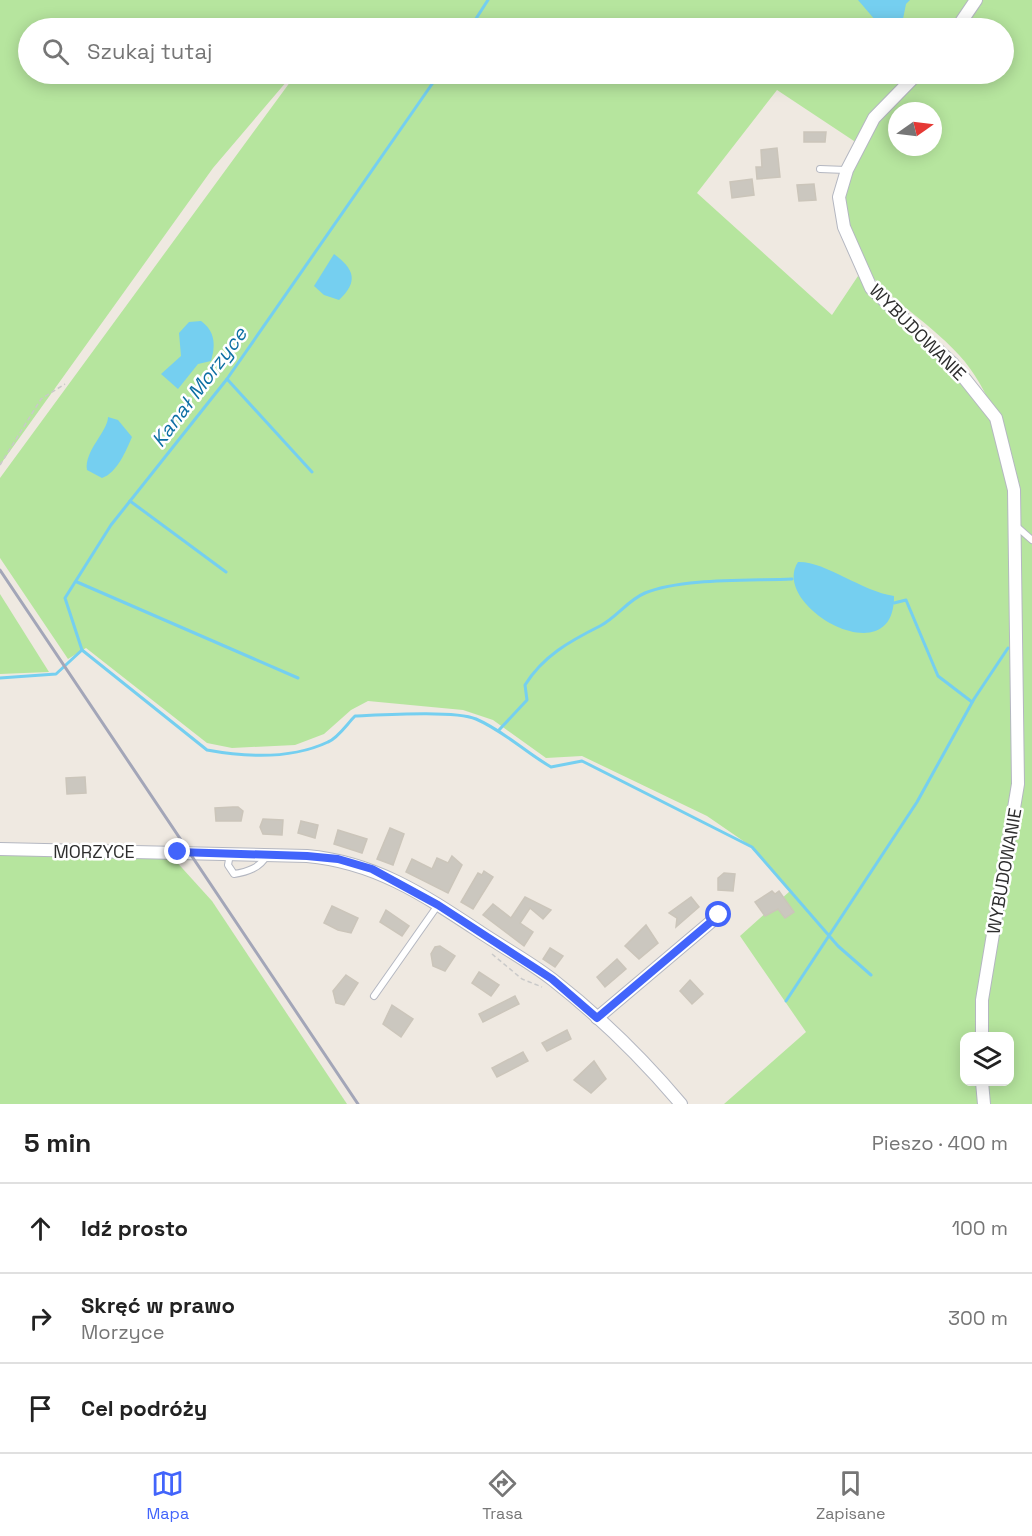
<!DOCTYPE html>
<html lang="pl">
<head>
<meta charset="utf-8">
<style>
	:root { --surface:#fff; --page:#f2f2f2; --text:#222; --muted:#767676; --line:#e0e0e0; --accent:#4264fb }
	body { margin:0; font-family:"Space Grotesk",sans-serif; background:var(--page); color:var(--text) }
	.controls { position:absolute; right:18px; bottom:18px; display:grid; overflow:hidden; border-radius:12px; box-shadow:0 3px 15px #0003 }
	.controls button { width:54px; height:54px; display:grid; place-items:center; padding:0; border:0; border-bottom:2px solid var(--line); background:var(--surface); color:var(--text); font:30px sans-serif }
	.compass { position:absolute; left:888px; top:102px; width:54px; height:54px; border-radius:50%; background:var(--surface); box-shadow:0 3px 15px #0003; rotate:76deg }
	.stop { position:absolute; width:18px; height:18px; margin:-14px; border:4px solid #4264fb; border-radius:50%; background:#fff }
	.stop.end { background:#4264fb; border-color:#fff; box-shadow:0 2px 6px #0008 }
	.list { margin:0; padding:0; list-style:none }
	h2 { display:flex; justify-content:space-between; align-items:center; height:78px; margin:0; padding:0 24px; font-size:26px }
	h2 small { font-size:20px; font-weight:400; color:var(--muted) }
	.list li { display:grid; grid-template-columns:39px 1fr auto; gap:18px; align-items:center; box-sizing:border-box; height:90px; padding:0 24px; border-top:2px solid var(--line) }
	.list b { display:block; font-size:22px; white-space:nowrap }
	.list p { margin:0; font-size:20px; white-space:nowrap; color:var(--muted) }
	.list em { font-size:20px; font-style:normal; color:var(--muted) }
	.icon { flex:none; width:33px; height:33px; fill:none; stroke:currentColor; stroke-width:2; stroke-linecap:round; stroke-linejoin:round }
	.map { position:relative; flex:none; width:1032px; height:1104px; overflow:hidden }
	.search { position:absolute; background:var(--surface); box-shadow:0 3px 15px #0003; left:18px; right:18px; top:18px; height:66px; display:flex; align-items:center; gap:15px; box-sizing:border-box; padding:0 21px; border-radius:33px; color:var(--muted); font-size:22px }
	.sheet { height:348px; background:var(--surface) }
	nav { display:flex; justify-content:space-around; align-items:center; box-sizing:border-box; height:84px; border-top:2px solid var(--line); background:var(--surface); font-size:16px; color:var(--muted) }
	nav a { display:grid; justify-items:center; gap:3px }
	nav .on { color:var(--accent) }
	.map>svg:first-child { display:block }
	.green { fill:#b6e59e; fill-rule:evenodd }
	.water { fill:#75cff0 }
	.lines { fill:none; stroke-linecap:round; stroke-linejoin:round }
	.stream { stroke:#75cff0; stroke-width:3 }
	.building { fill:#cbc7bf; stroke:#cbc5ba; stroke-width:1.5 }
	.lane-casing { stroke:#b4b7c1; stroke-width:8 }
	.street-casing { stroke:#b4b7c1; stroke-width:14 }
	.path { stroke:#c9c9c9; stroke-width:1.5; stroke-dasharray:4.5 3; stroke-linecap:butt }
	.lane { stroke:#fff; stroke-width:6 }
	.street { stroke:#fff; stroke-width:12 }
	.rail { stroke:#a3a6b8; stroke-width:3 }
	.route { stroke:#4264fb; stroke-width:8 }
	.labels { text-anchor:middle; dominant-baseline:central; stroke-width:5; stroke-linejoin:round; paint-order:stroke }
	.street-label { font-size:18px; fill:#2e2e2e; stroke:#fff }
	.water-label { font-size:20px; font-style:italic; fill:#0d6fa3; stroke:#fff }
</style>
</head>
<body>
<div class="map">
<svg width="1032" height="1104" viewBox="0 0 1032 1104">
	<rect width="100%" height="100%" fill="#efe9e1"/>
	<g class="green">
		<path d="M 0,0 L 1032,0 L 1032,1104 L 724,1104 L 806,1032 L 740,936 L 790,891 L 752,847 L 707,816 L 582,756 L 546,758 L 493,720 L 463,710 L 368,701 L 351,710 L 324,734 L 295,745 L 232,748 L 207,743 L 86,648 L 68,659 L 0,558 L 0,478 L 296,74 L 1004,74 L 1004,28 L 28,28 L 28,74 L 293,74 L 213,168 L 0,465 ZM 777,90 L 860,145 C 856,159 841,192 842,206 C 849,284 913,304 959,355 C 974,371 987,394 994,414 L 858,276 L 832,315 L 697,193 ZM 897,111 L 933,111 L 933,147 L 897,147 ZM 964,1036 L 1010,1036 L 1010,1082 L 964,1082 Z"/>
		<path d="M 0,594 L 49,672 L 0,674 Z"/>
		<path d="M 0,855 L 173,858 L 212,901 L 347,1104 L 0,1104 Z"/>
	</g>
	<g class="water">
		<path d="M 858,0 L 910,0 L 906,4 L 902,24 L 895,28 L 882,28 Z"/>
		<path d="M 334,254 C 354,269 359,281 339,300 L 324,295 L 314,286 Z"/>
		<path d="M 201,321 C 215,331 216,345 211,361 L 198,364 L 178,389 L 161,374 L 181,356 L 179,333 L 189,322 Z"/>
		<path d="M 108,417 L 118,420 L 132,437 C 126,451 117,473 102,478 L 87,470 C 84,451 108,431 108,417 Z"/>
		<path d="M 798,562 C 825,561 861,591 894,596 C 895,677 769,606 798,562 Z"/>
	</g>
	<g class="lines">
		<g class="stream">
			<path d="M 470,28 L 488,0"/>
			<path d="M 227,379 L 312,472"/>
			<path d="M 130,501 L 226,572"/>
			<path d="M 77,582 L 298,678"/>
			<path d="M 894,603 L 906,600 L 938,676 L 972,702"/>
			<path d="M 82,650 L 207,750 C 245,757 292,759 328,742 C 338,738 347,724 355,716 C 380,715 455,710 476,719 C 504,731 525,752 551,767 L 582,761 L 752,847 L 838,946 L 871,975"/>
			<path d="M 0,678 L 56,674 L 82,650 L 65,598 L 111,525 L 227,379 L 439,74"/>
			<path d="M 499,730 L 527,700 L 525,685 C 543,656 570,641 600,626 C 616,618 628,600 645,593 C 683,578 749,581 792,579"/>
			<path d="M 786,1001 L 917,802 L 974,699 L 1008,648"/>
		</g>
	</g>
	<g class="building">
		<path d="M 804,132 L 826,132 L 825,142 L 804,142 Z"/>
		<path d="M 777,148 L 780,177 L 757,179 L 756,167 L 762,167 L 761,150 Z"/>
		<path d="M 752,179 L 754,195 L 732,198 L 730,182 Z"/>
		<path d="M 814,184 L 816,200 L 799,201 L 797,185 Z"/>
		<path d="M 85,777 L 86,793 L 67,794 L 66,778 Z"/>
		<path d="M 233,807 L 238,807 L 243,811 L 241,821 L 216,821 L 215,808 Z"/>
		<path d="M 263,819 L 283,820 L 282,835 L 263,834 L 260,827 Z"/>
		<path d="M 301,821 L 318,825 L 315,838 L 298,833 Z"/>
		<path d="M 390,828 L 404,834 L 393,865 L 377,859 Z"/>
		<path d="M 338,830 L 367,839 L 362,853 L 334,844 Z"/>
		<path d="M 452,856 L 462,865 L 448,893 L 406,872 L 412,859 L 432,869 L 437,858 L 448,863 Z"/>
		<path d="M 484,871 L 493,877 L 473,909 L 461,902 L 478,873 L 482,875 Z"/>
		<path d="M 724,873 L 735,874 L 733,891 L 718,890 L 718,878 Z"/>
		<path d="M 772,891 L 775,894 L 779,891 L 794,912 L 785,918 L 778,909 L 765,916 L 755,902 Z"/>
		<path d="M 525,897 L 551,910 L 543,919 L 530,908 L 520,923 L 533,932 L 524,946 L 483,915 L 493,904 L 511,918 Z"/>
		<path d="M 691,897 L 699,907 L 676,927 L 677,918 L 669,913 Z"/>
		<path d="M 332,906 L 358,918 L 351,933 L 338,930 L 324,923 Z"/>
		<path d="M 386,910 L 409,926 L 402,936 L 380,922 Z"/>
		<path d="M 646,925 L 658,943 L 639,959 L 625,946 Z"/>
		<path d="M 440,946 L 455,956 L 445,971 L 433,966 L 431,954 L 435,947 Z"/>
		<path d="M 550,948 L 563,956 L 555,967 L 543,959 Z"/>
		<path d="M 617,959 L 626,969 L 605,987 L 597,977 Z"/>
		<path d="M 479,972 L 499,985 L 491,996 L 472,983 Z"/>
		<path d="M 346,975 L 358,983 L 344,1005 L 336,1003 L 333,991 Z"/>
		<path d="M 690,980 L 703,994 L 692,1004 L 680,991 Z"/>
		<path d="M 515,996 L 519,1004 L 483,1022 L 479,1014 Z"/>
		<path d="M 392,1005 L 413,1019 L 401,1037 L 383,1024 Z"/>
		<path d="M 567,1030 L 571,1039 L 547,1051 L 542,1043 Z"/>
		<path d="M 523,1052 L 528,1061 L 497,1077 L 492,1068 Z"/>
		<path d="M 594,1061 L 606,1079 L 591,1093 L 574,1080 Z"/>
	</g>
	<g class="lines">
		<defs>
			<g id="lane">
				<path d="M 820,169 L 846,170"/>
				<path d="M 1015,525 L 1032,540"/>
				<path d="M 230,854 L 228,865 L 234,874 C 247,872 260,868 267,855"/>
				<path d="M 374,996 L 438,905"/>
			</g>
			<g id="street">
				<path d="M 957,28 L 976,0"/>
				<path d="M 917,74 L 874,118 L 847,170 L 839,197 L 844,227 L 871,288 L 953,364 L 996,418 L 1014,490 L 1018,784 L 982,1000 L 982,1036"/>
				<path d="M 0,849 L 307,856 C 375,862 424,895 480,932 C 504,948 530,962 553,980 C 599,1016 643,1059 681,1104"/>
				<path d="M 597,1018 L 719,915"/>
				<path d="M 982,1082 L 984,1104"/>
			</g>
		</defs>
		<use href="#lane" class="lane-casing"/>
		<use href="#street" class="street-casing"/>
		<g class="path">
			<path d="M 0,465 L 41,399 L 65,384"/>
			<path d="M 492,954 L 522,979 L 542,987"/>
		</g>
		<use href="#lane" class="lane"/>
		<use href="#street" class="street"/>
		<path class="rail" d="M 0,570 L 358,1104"/>
	</g>
	<g class="lines">
		<path class="route" d="M 178,852 L 307,856 L 338,859 L 372,869 L 438,905 L 552,979 L 597,1018 L 719,915"/>
	</g>
	<g class="labels">
		<g class="street-label">
			<text transform="translate(918 332) rotate(45)">WYBUDOWANIE</text>
			<text x="94" y="851">MORZYCE</text>
			<text transform="translate(1004 871) rotate(-80)">WYBUDOWANIE</text>
		</g>
		<g class="water-label">
			<text transform="translate(199 387) rotate(-53)">Kanał Morzyce</text>
		</g>
	</g>
</svg>
<div class="controls">
<button><svg class="icon" aria-label="layers" viewBox="0 0 24 24"><path d="M12 4l9 5-9 5-9-5zM3 14l9 5 9-5"/></svg></button>
</div>
<svg class="compass" viewBox="-18 -18 36 36"><path d="M0-13l5 13h-10z" fill="#e53935"/><path d="M0 13l5-13h-10z" fill="#767676"/></svg>
<div class="stop" style="left:719px;top:915px"></div>
<div class="stop end" style="left:178px;top:852px"></div>
<div class="search"><svg class="icon" aria-label="search" viewBox="0 0 24 24"><circle cx="10" cy="10" r="6"/><path d="M15 15l6 6"/></svg>Szukaj tutaj</div>
</div>
<section class="sheet">
<h2>5 min<small>Pieszo · 400 m</small></h2>
<ul class="list">
<li><svg class="icon" aria-label="ahead" viewBox="0 0 24 24"><path d="M12 20V5M6 11l6-6 6 6"/></svg><div><b>Idź prosto</b></div><em>100 m</em></li>
<li><svg class="icon" aria-label="right" viewBox="0 0 24 24"><path d="M7 20v-9h11M14 6l5 5-5 5"/></svg><div><b>Skręć w prawo</b><p>Morzyce</p></div><em>300 m</em></li>
<li><svg class="icon" aria-label="arrive" viewBox="0 0 24 24"><path d="M6 21V4h12l-3 4 3 4H6"/></svg><div><b>Cel podróży</b></div></li>
</ul>
</section>
<nav>
<a class="on"><svg class="icon" aria-label="map" viewBox="0 0 24 24"><path d="M3 6l6-2 6 2 6-2v14l-6 2-6-2-6 2zM9 4v14M15 6v14"/></svg>Mapa</a>
<a><svg class="icon" aria-label="directions" viewBox="0 0 24 24"><path d="M12 3l9 9-9 9-9-9zM9 14v-3h6M13 9l2 2-2 2"/></svg>Trasa</a>
<a><svg class="icon" aria-label="saved" viewBox="0 0 24 24"><path d="M7 4h10v16l-5-4-5 4z"/></svg>Zapisane</a>
</nav>
</body>
</html>
